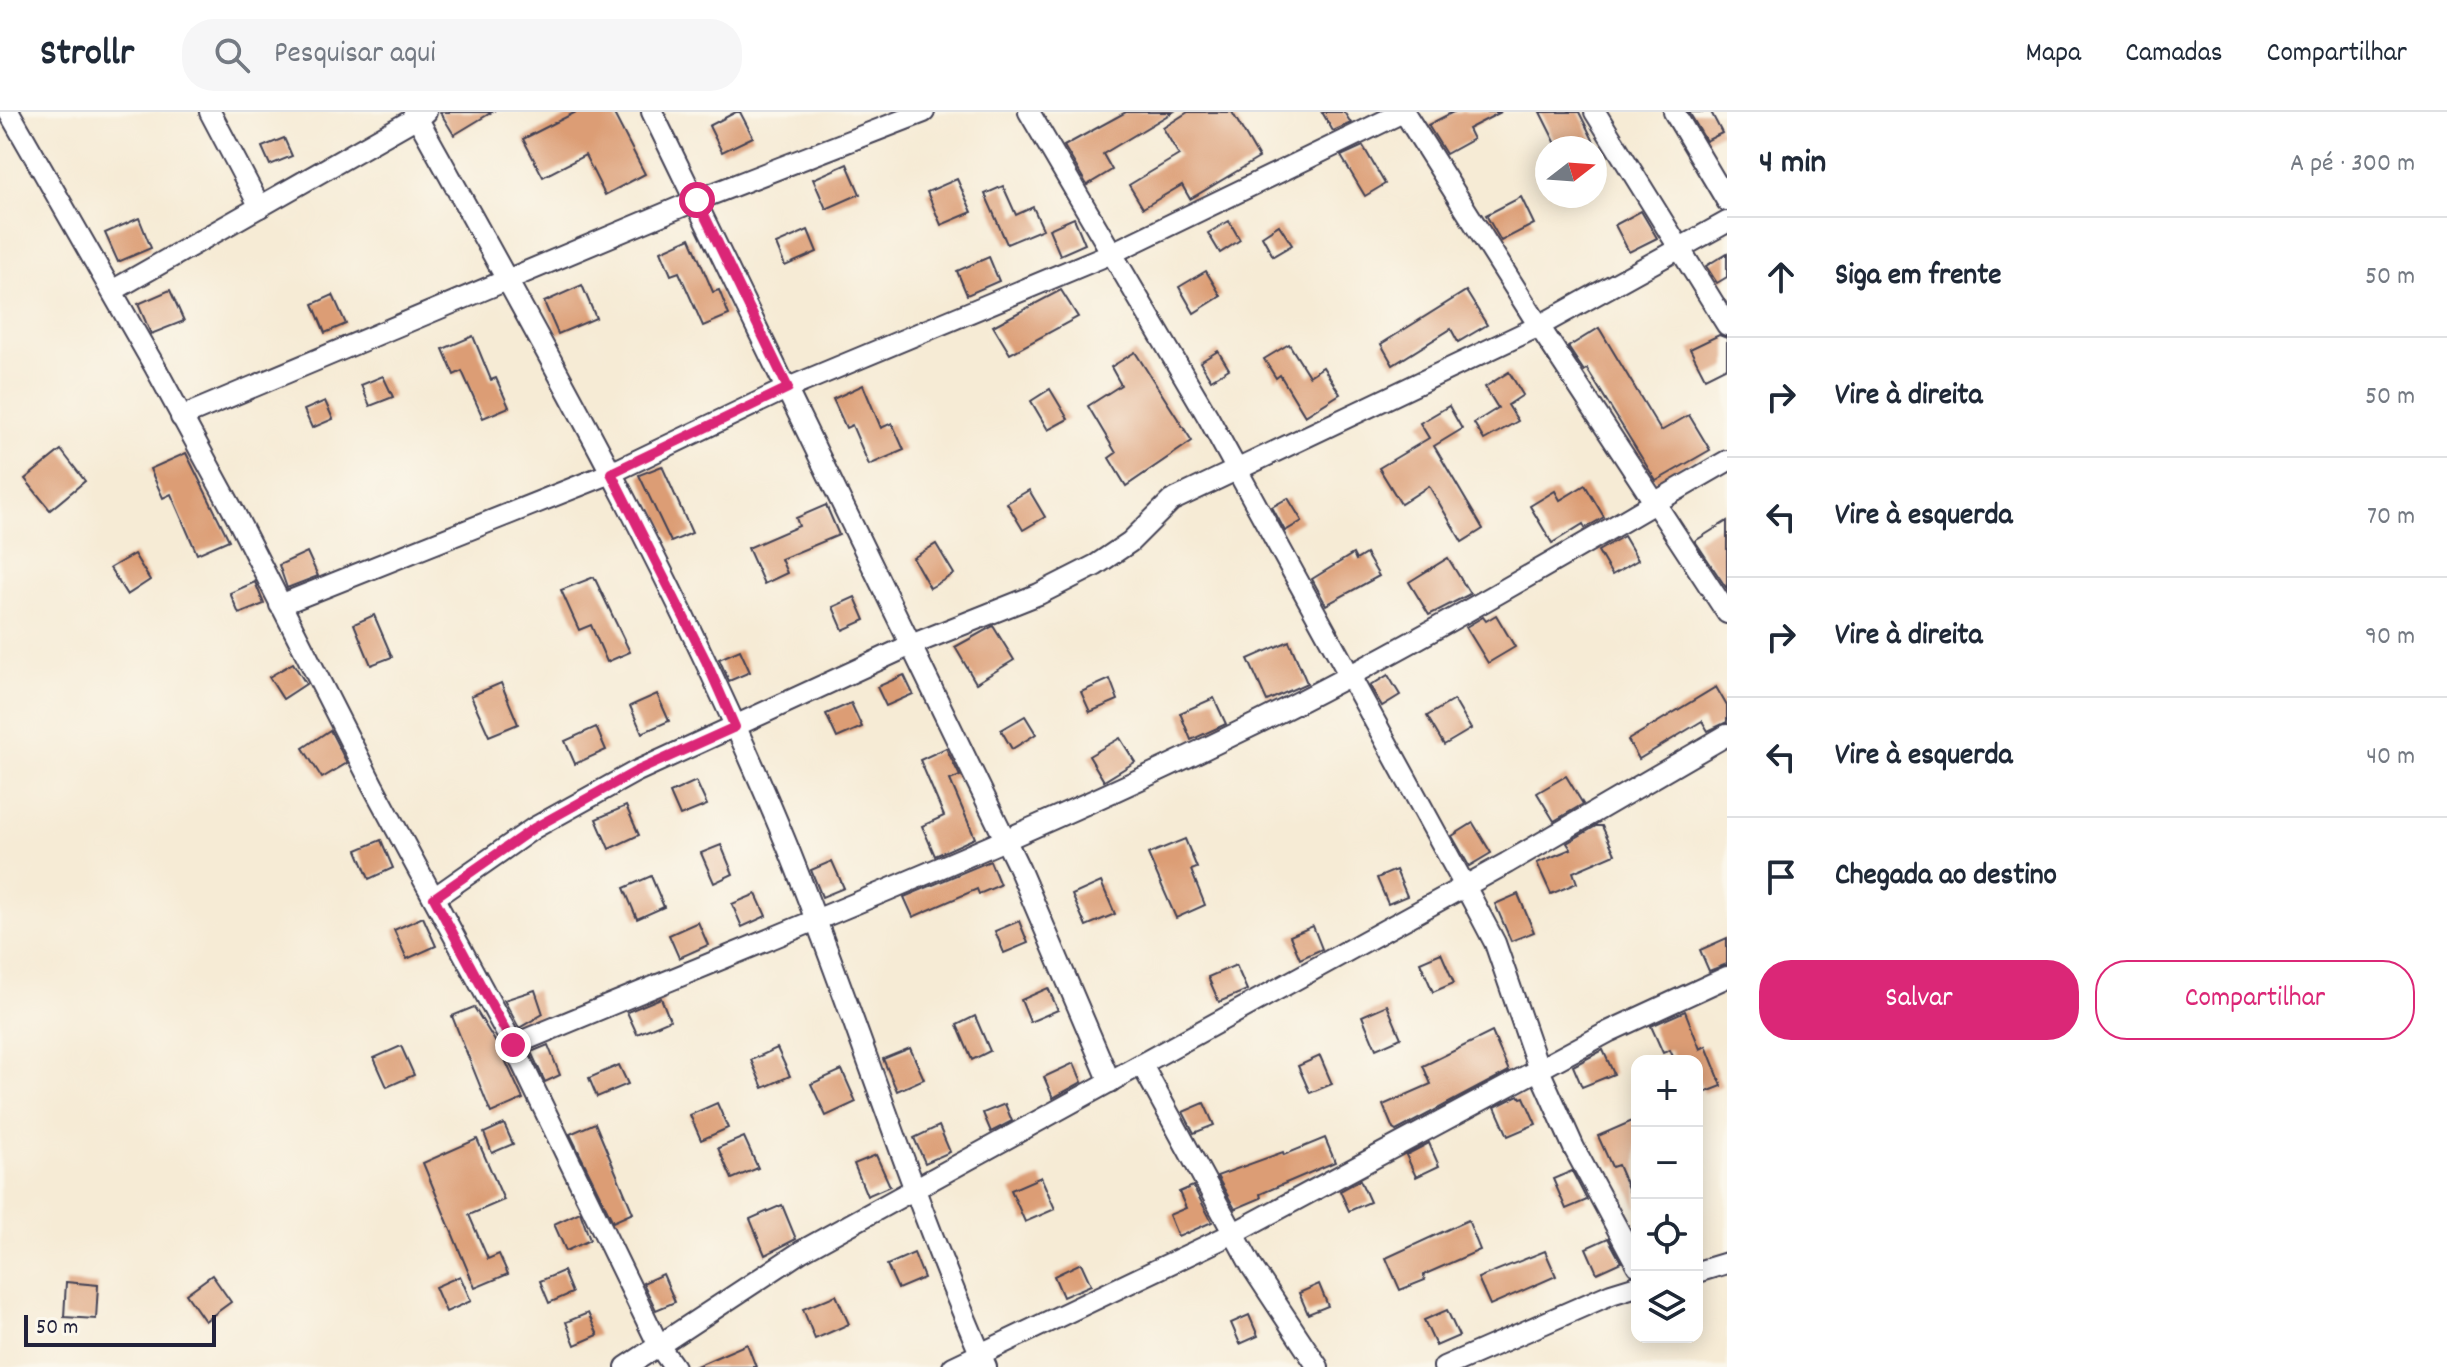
<!DOCTYPE html>
<html lang="pt">
<head>
<meta charset="utf-8">
<style>
	:root { --surface:#fff; --page:#f6f6f7; --text:#1f2937; --muted:#747a83; --line:#e0e1e3; --accent:#db2777 }
	body { margin:0; font-family:Dekko,sans-serif; background:var(--page); color:var(--text) }
	.controls { position:absolute; right:24px; bottom:24px; display:grid; overflow:hidden; border-radius:16px; box-shadow:0 4px 20px #0003 }
	.controls button { width:72px; height:72px; display:grid; place-items:center; padding:0; border:0; border-bottom:2px solid var(--line); background:var(--surface); color:var(--text); font:40px sans-serif }
	.compass { position:absolute; left:1535px; top:24px; width:72px; height:72px; border-radius:50%; background:var(--surface); box-shadow:0 4px 20px #0003; rotate:73deg }
	.scale { position:absolute; left:24px; bottom:20px; width:192px; box-sizing:border-box; padding-left:8px; border:4px solid #22223b; border-top:0; font-size:22px; line-height:28px; white-space:nowrap; color:#22223b; -webkit-text-stroke:6px #fbf7ec; paint-order:stroke }
	.stop { position:absolute; width:24px; height:24px; margin:-18px; border:6px solid #db2777; border-radius:50%; background:#fff }
	.stop.end { background:#db2777; border-color:#fff; box-shadow:0 2px 8px #0008 }
	.list { margin:0; padding:0; list-style:none }
	h2 { display:flex; justify-content:space-between; align-items:center; height:104px; margin:0; padding:0 32px; font-size:34px }
	h2 small { font-size:26px; font-weight:400; color:var(--muted) }
	.list li { display:grid; grid-template-columns:52px 1fr auto; gap:24px; align-items:center; box-sizing:border-box; height:120px; padding:0 32px; border-top:2px solid var(--line) }
	.list b { display:block; font-size:30px; white-space:nowrap }
	.list em { font-size:26px; font-style:normal; color:var(--muted) }
	.actions { display:flex; gap:16px; padding:24px 32px }
	.actions a { flex:1; padding:18px 0; border:2px solid var(--accent); border-radius:32px; text-align:center; font-size:28px; color:var(--accent) }
	.actions .main { background:var(--accent); color:#fff }
	.icon { flex:none; width:44px; height:44px; fill:none; stroke:currentColor; stroke-width:2; stroke-linecap:round; stroke-linejoin:round }
	.map { position:relative; flex:none; width:1727px; height:1255px; overflow:hidden }
	header { display:flex; align-items:center; gap:48px; box-sizing:border-box; height:112px; padding:0 40px; background:var(--surface); border-bottom:2px solid var(--line) }
	header strong { font-size:38px }
	nav { display:flex; gap:44px; margin-inline-start:auto; font-size:28px }
	.search { width:560px; height:72px; background:var(--page); display:flex; align-items:center; gap:20px; box-sizing:border-box; padding:0 28px; border-radius:32px; color:var(--muted); font-size:30px }
	main { display:flex }
	aside { flex:1; background:var(--surface) }
	.map>svg:first-child { display:block }
	.building { fill:#dc9d75 }
	.lines { fill:none; stroke-linecap:round; stroke-linejoin:round }
	.street-casing { stroke:#424052; stroke-width:24 }
	.street { stroke:#fff; stroke-width:20 }
	.route { stroke:#db2777; stroke-width:10 }
</style>
</head>
<body>
<header>
<strong>Strollr</strong>
<div class="search"><svg class="icon" aria-label="search" viewBox="0 0 24 24"><circle cx="10" cy="10" r="6"/><path d="M15 15l6 6"/></svg>Pesquisar aqui</div>
<nav><a>Mapa</a><a>Camadas</a><a>Compartilhar</a></nav>
</header>
<main>
<div class="map">
<svg width="1727" height="1255" viewBox="0 0 1727 1255">
	<rect width="100%" height="100%" fill="#fbf7ec"/>
	<filter id="ink" filterUnits="userSpaceOnUse"><feTurbulence type="fractalNoise" baseFrequency=".0125" numOctaves="2"/><feDisplacementMap in="SourceGraphic" scale="16" xChannelSelector="R" yChannelSelector="G"/><feConvolveMatrix kernelMatrix="1 2 1 2 8 2 1 2 1" color-interpolation-filters="sRGB"/></filter>
	<filter id="wash" filterUnits="userSpaceOnUse"><feTurbulence type="fractalNoise" baseFrequency=".006" numOctaves="4" result="noise"/><feDisplacementMap in="SourceGraphic" scale="32" xChannelSelector="R" yChannelSelector="G"/><feGaussianBlur stdDeviation="1.8" result="paint"/><feColorMatrix in="noise" values="0 0 0 0 0 0 0 0 0 0 0 0 0 0 0 0 0 1.4 0 .05"/><feComposite in="paint" operator="in"/></filter>
	<g filter="url(#wash)">
		<rect width="100%" height="100%" fill="#f6ebd5"/>
		<g id="blocks">
			<g class="building">
				<path d="M 440,0 L 492,0 L 454,23 Z"/>
				<path d="M 576,0 L 613,0 L 645,62 L 605,83 L 585,43 L 543,65 L 523,27 Z"/>
				<path d="M 736,0 L 740,0 L 753,25 L 722,40 L 709,14 Z"/>
				<path d="M 1126,0 L 1173,0 L 1103,42 L 1112,58 L 1087,73 L 1064,34 Z"/>
				<path d="M 1188,0 L 1232,0 L 1259,46 L 1190,87 L 1182,73 L 1143,96 L 1129,73 L 1179,43 L 1163,16 Z"/>
				<path d="M 1322,0 L 1344,0 L 1351,11 L 1333,19 Z"/>
				<path d="M 1453,0 L 1501,0 L 1468,17 L 1473,27 L 1446,42 L 1428,13 Z"/>
				<path d="M 1540,0 L 1579,0 L 1597,36 L 1558,36 Z"/>
				<path d="M 1689,0 L 1711,0 L 1722,21 L 1706,29 Z"/>
				<path d="M 284,26 L 292,44 L 270,53 L 262,35 Z"/>
				<path d="M 1363,34 L 1385,72 L 1365,84 L 1341,44 Z"/>
				<path d="M 847,52 L 860,82 L 826,97 L 813,67 Z"/>
				<path d="M 957,67 L 972,100 L 941,113 L 927,80 Z"/>
				<path d="M 1003,74 L 1016,103 L 1033,95 L 1043,117 L 1007,132 L 985,82 Z"/>
				<path d="M 1521,85 L 1534,112 L 1501,129 L 1486,103 Z"/>
				<path d="M 1641,99 L 1657,126 L 1629,140 L 1615,113 Z"/>
				<path d="M 139,106 L 151,136 L 118,150 L 105,121 Z"/>
				<path d="M 1074,106 L 1085,132 L 1060,143 L 1049,117 Z"/>
				<path d="M 1229,109 L 1240,128 L 1220,141 L 1208,121 Z"/>
				<path d="M 1279,113 L 1292,133 L 1273,144 L 1262,124 Z"/>
				<path d="M 808,118 L 817,140 L 785,154 L 776,132 Z"/>
				<path d="M 690,126 L 713,180 L 719,178 L 729,203 L 703,214 L 679,160 L 671,163 L 661,139 Z"/>
				<path d="M 1727,141 L 1727,165 L 1717,171 L 1706,154 Z"/>
				<path d="M 989,145 L 999,169 L 967,183 L 957,159 Z"/>
				<path d="M 1206,159 L 1221,184 L 1194,201 L 1179,175 Z"/>
				<path d="M 582,173 L 596,206 L 558,222 L 544,190 Z"/>
				<path d="M 170,178 L 184,209 L 151,222 L 138,192 Z"/>
				<path d="M 1061,178 L 1078,205 L 1010,242 L 993,214 Z"/>
				<path d="M 1466,179 L 1487,213 L 1458,230 L 1451,217 L 1393,253 L 1381,232 Z"/>
				<path d="M 333,183 L 346,212 L 325,221 L 313,192 Z"/>
				<path d="M 1599,216 L 1661,319 L 1689,303 L 1710,338 L 1656,369 L 1587,257 L 1584,259 L 1568,235 Z"/>
				<path d="M 1719,223 L 1727,226 L 1727,255 L 1705,266 L 1690,237 Z"/>
				<path d="M 473,224 L 491,268 L 496,266 L 509,295 L 483,306 L 462,259 L 454,263 L 443,237 Z"/>
				<path d="M 1289,232 L 1309,264 L 1323,255 L 1340,282 L 1305,304 L 1280,263 L 1276,266 L 1264,247 Z"/>
				<path d="M 1218,239 L 1229,257 L 1211,268 L 1200,250 Z"/>
				<path d="M 1135,240 L 1192,329 L 1126,374 L 1109,346 L 1116,341 L 1088,294 L 1121,273 L 1111,255 Z"/>
				<path d="M 1509,260 L 1523,283 L 1508,293 L 1518,309 L 1484,328 L 1474,311 L 1498,296 L 1485,275 Z"/>
				<path d="M 383,264 L 393,285 L 370,294 L 361,273 Z"/>
				<path d="M 863,273 L 881,316 L 892,311 L 904,338 L 869,353 L 852,313 L 846,316 L 833,287 Z"/>
				<path d="M 1050,277 L 1068,307 L 1048,318 L 1031,289 Z"/>
				<path d="M 325,289 L 333,307 L 312,316 L 304,298 Z"/>
				<path d="M 1449,294 L 1462,317 L 1434,334 L 1483,417 L 1462,430 L 1429,374 L 1401,392 L 1379,356 L 1429,326 L 1420,311 Z"/>
				<path d="M 61,338 L 85,369 L 50,398 L 25,367 Z"/>
				<path d="M 186,341 L 229,428 L 197,442 L 171,382 L 163,386 L 150,357 Z"/>
				<path d="M 662,354 L 692,421 L 671,430 L 639,363 Z"/>
				<path d="M 1585,373 L 1604,405 L 1585,416 L 1583,412 L 1552,431 L 1530,394 L 1555,379 L 1560,388 Z"/>
				<path d="M 1029,378 L 1045,405 L 1023,418 L 1007,391 Z"/>
				<path d="M 1288,386 L 1302,409 L 1285,419 L 1272,395 Z"/>
				<path d="M 826,393 L 839,423 L 781,447 L 787,461 L 764,472 L 748,436 L 799,414 L 796,406 Z"/>
				<path d="M 1727,409 L 1727,477 L 1695,429 Z"/>
				<path d="M 1624,424 L 1638,448 L 1612,463 L 1598,439 Z"/>
				<path d="M 936,432 L 954,462 L 930,476 L 913,446 Z"/>
				<path d="M 307,440 L 318,464 L 287,476 L 279,453 Z"/>
				<path d="M 134,442 L 150,468 L 127,483 L 110,456 Z"/>
				<path d="M 1353,442 L 1356,448 L 1366,442 L 1379,464 L 1326,493 L 1312,467 Z"/>
				<path d="M 1448,446 L 1470,482 L 1429,503 L 1409,470 Z"/>
				<path d="M 594,465 L 630,540 L 607,550 L 591,513 L 579,518 L 561,478 Z"/>
				<path d="M 255,470 L 264,492 L 239,502 L 230,481 Z"/>
				<path d="M 855,485 L 865,508 L 843,518 L 833,495 Z"/>
				<path d="M 374,503 L 392,545 L 371,553 L 354,512 Z"/>
				<path d="M 1496,503 L 1515,535 L 1488,551 L 1466,515 L 1483,505 L 1486,509 Z"/>
				<path d="M 993,514 L 1014,548 L 976,571 L 955,535 Z"/>
				<path d="M 1289,529 L 1307,571 L 1267,589 L 1248,547 Z"/>
				<path d="M 740,538 L 750,560 L 729,569 L 719,547 Z"/>
				<path d="M 293,551 L 306,572 L 283,587 L 269,565 Z"/>
				<path d="M 904,563 L 913,582 L 886,594 L 877,575 Z"/>
				<path d="M 1388,563 L 1400,583 L 1382,594 L 1370,574 Z"/>
				<path d="M 1110,567 L 1118,588 L 1090,600 L 1081,580 Z"/>
				<path d="M 501,571 L 518,612 L 489,624 L 471,584 Z"/>
				<path d="M 1716,575 L 1727,594 L 1727,610 L 1708,619 L 1702,609 L 1639,647 L 1628,628 Z"/>
				<path d="M 657,582 L 669,609 L 642,621 L 630,594 Z"/>
				<path d="M 1214,586 L 1226,612 L 1191,628 L 1180,601 Z"/>
				<path d="M 1454,588 L 1471,617 L 1444,633 L 1427,604 Z"/>
				<path d="M 851,591 L 862,615 L 837,626 L 826,602 Z"/>
				<path d="M 1025,604 L 1036,622 L 1012,637 L 1001,618 Z"/>
				<path d="M 596,615 L 606,638 L 575,652 L 565,629 Z"/>
				<path d="M 330,618 L 347,651 L 322,666 L 303,636 Z"/>
				<path d="M 1120,626 L 1135,650 L 1104,669 L 1089,644 Z"/>
				<path d="M 946,636 L 960,664 L 950,668 L 975,726 L 935,744 L 922,714 L 944,704 L 920,648 Z"/>
				<path d="M 1566,664 L 1583,692 L 1554,709 L 1537,681 Z"/>
				<path d="M 696,669 L 707,693 L 680,704 L 670,681 Z"/>
				<path d="M 626,694 L 639,723 L 609,737 L 596,707 Z"/>
				<path d="M 1473,711 L 1491,741 L 1469,754 L 1452,724 Z"/>
				<path d="M 1596,714 L 1602,714 L 1615,742 L 1573,760 L 1577,771 L 1551,782 L 1537,751 L 1571,737 L 1567,731 Z"/>
				<path d="M 1185,727 L 1197,756 L 1191,758 L 1205,793 L 1176,806 L 1148,742 Z"/>
				<path d="M 381,728 L 393,756 L 369,767 L 357,738 Z"/>
				<path d="M 721,733 L 733,762 L 714,771 L 701,741 Z"/>
				<path d="M 832,749 L 844,776 L 822,785 L 811,758 Z"/>
				<path d="M 990,749 L 1000,773 L 979,782 L 977,777 L 913,805 L 904,785 Z"/>
				<path d="M 1396,758 L 1407,784 L 1388,792 L 1377,766 Z"/>
				<path d="M 651,764 L 664,795 L 637,807 L 624,776 Z"/>
				<path d="M 1101,770 L 1115,802 L 1086,814 L 1072,783 Z"/>
				<path d="M 756,782 L 766,804 L 742,815 L 732,792 Z"/>
				<path d="M 1518,782 L 1534,820 L 1511,829 L 1495,792 Z"/>
				<path d="M 423,805 L 436,834 L 407,847 L 394,818 Z"/>
				<path d="M 1019,809 L 1028,831 L 1004,841 L 995,819 Z"/>
				<path d="M 698,810 L 708,833 L 679,846 L 669,823 Z"/>
				<path d="M 1313,814 L 1322,837 L 1300,847 L 1290,824 Z"/>
				<path d="M 1727,826 L 1727,852 L 1709,859 L 1700,838 Z"/>
				<path d="M 1441,841 L 1454,871 L 1433,880 L 1420,850 Z"/>
				<path d="M 1236,853 L 1247,878 L 1219,890 L 1208,865 Z"/>
				<path d="M 1048,876 L 1058,898 L 1030,910 L 1021,888 Z"/>
				<path d="M 535,878 L 543,902 L 519,916 L 504,888 Z"/>
				<path d="M 661,886 L 670,908 L 637,922 L 627,900 Z"/>
				<path d="M 1387,893 L 1401,926 L 1376,937 L 1362,904 Z"/>
				<path d="M 474,895 L 501,939 L 523,987 L 491,1001 L 452,904 Z"/>
				<path d="M 1685,899 L 1700,937 L 1706,934 L 1722,974 L 1704,981 L 1697,965 L 1697,949 L 1675,949 L 1670,938 L 1663,941 L 1651,914 Z"/>
				<path d="M 975,904 L 990,939 L 972,948 L 957,913 Z"/>
				<path d="M 1492,920 L 1509,959 L 1396,1019 L 1393,1017 L 1383,993 L 1431,972 L 1423,954 Z"/>
				<path d="M 548,933 L 560,963 L 545,970 L 531,940 Z"/>
				<path d="M 401,934 L 414,963 L 387,975 L 374,946 Z"/>
				<path d="M 777,936 L 790,964 L 763,976 L 751,948 Z"/>
				<path d="M 910,936 L 924,967 L 897,979 L 883,947 Z"/>
				<path d="M 1603,938 L 1614,962 L 1582,975 L 1573,954 Z"/>
				<path d="M 1320,944 L 1332,972 L 1310,981 L 1298,954 Z"/>
				<path d="M 1074,951 L 1082,970 L 1053,986 L 1044,965 Z"/>
				<path d="M 619,953 L 628,972 L 597,985 L 589,966 Z"/>
				<path d="M 842,958 L 856,990 L 826,1004 L 811,972 Z"/>
				<path d="M 1519,983 L 1521,986 L 1524,985 L 1536,1012 L 1508,1024 L 1495,995 Z"/>
				<path d="M 717,991 L 728,1016 L 701,1028 L 690,1003 Z"/>
				<path d="M 1204,991 L 1214,1013 L 1194,1021 L 1183,1000 Z"/>
				<path d="M 1005,992 L 1012,1009 L 991,1020 L 983,1001 Z"/>
				<path d="M 1637,1007 L 1637,1097 L 1618,1053 L 1612,1055 L 1598,1024 Z"/>
				<path d="M 595,1011 L 633,1101 L 613,1110 L 570,1022 Z"/>
				<path d="M 504,1012 L 513,1032 L 492,1041 L 484,1021 Z"/>
				<path d="M 939,1014 L 950,1040 L 925,1051 L 914,1026 Z"/>
				<path d="M 744,1025 L 758,1056 L 732,1067 L 718,1036 Z"/>
				<path d="M 1325,1026 L 1335,1050 L 1260,1082 L 1261,1086 L 1235,1097 L 1217,1064 L 1283,1040 L 1284,1043 Z"/>
				<path d="M 477,1027 L 504,1088 L 469,1103 L 488,1147 L 499,1142 L 508,1162 L 475,1176 L 423,1051 Z"/>
				<path d="M 1429,1031 L 1439,1054 L 1416,1065 L 1406,1043 Z"/>
				<path d="M 876,1043 L 890,1074 L 867,1084 L 854,1052 Z"/>
				<path d="M 1572,1059 L 1587,1088 L 1566,1097 L 1553,1067 Z"/>
				<path d="M 1041,1065 L 1055,1097 L 1025,1110 L 1011,1078 Z"/>
				<path d="M 1360,1068 L 1370,1090 L 1349,1099 L 1340,1079 Z"/>
				<path d="M 1193,1074 L 1212,1110 L 1178,1125 L 1169,1103 L 1186,1096 L 1179,1080 Z"/>
				<path d="M 782,1093 L 796,1127 L 765,1143 L 750,1107 Z"/>
				<path d="M 580,1100 L 590,1128 L 566,1139 L 554,1112 Z"/>
				<path d="M 1468,1108 L 1480,1138 L 1423,1163 L 1425,1168 L 1400,1178 L 1386,1146 Z"/>
				<path d="M 1608,1126 L 1621,1150 L 1597,1161 L 1586,1136 Z"/>
				<path d="M 1545,1139 L 1556,1164 L 1490,1193 L 1478,1166 Z"/>
				<path d="M 914,1141 L 924,1166 L 898,1177 L 887,1153 Z"/>
				<path d="M 1081,1151 L 1091,1173 L 1063,1185 L 1054,1164 Z"/>
				<path d="M 563,1159 L 572,1181 L 549,1191 L 540,1169 Z"/>
				<path d="M 663,1162 L 675,1190 L 656,1198 L 643,1171 Z"/>
				<path d="M 212,1163 L 231,1190 L 205,1209 L 186,1182 Z"/>
				<path d="M 460,1164 L 471,1189 L 446,1200 L 435,1175 Z"/>
				<path d="M 66,1170 L 98,1173 L 96,1207 L 64,1205 Z"/>
				<path d="M 1319,1172 L 1328,1194 L 1308,1202 L 1299,1181 Z"/>
				<path d="M 836,1183 L 849,1212 L 815,1227 L 803,1197 Z"/>
				<path d="M 1447,1198 L 1459,1224 L 1436,1234 L 1424,1208 Z"/>
				<path d="M 588,1201 L 598,1223 L 575,1233 L 566,1210 Z"/>
				<path d="M 1249,1203 L 1258,1224 L 1240,1232 L 1231,1211 Z"/>
				<path d="M 747,1232 L 756,1255 L 694,1255 Z"/>
			</g>
		</g>
	</g>
	<g filter="url(#ink)">
		<use href="#blocks" fill-opacity="0" stroke="#424052" stroke-width="2"/>
		<g class="lines">
			<defs>
				<g id="street">
					<path d="M 9,0 L 155,255 L 236,404 L 373,674 L 513,933 L 659,1234 L 674,1255"/>
					<path d="M 210,0 L 260,95"/>
					<path d="M 414,0 C 548,241 684,481 788,736 C 857,908 912,1086 986,1255"/>
					<path d="M 652,0 L 1019,756 L 1110,970"/>
					<path d="M 1029,0 L 1208,305 L 1465,774 L 1495,831 L 1539,958 L 1574,1036 L 1637,1153"/>
					<path d="M 1404,0 L 1539,214 L 1727,501"/>
					<path d="M 1595,0 L 1727,213"/>
					<path d="M 1674,0 L 1727,89"/>
					<path d="M 112,179 L 426,0"/>
					<path d="M 181,305 L 697,88 L 924,0"/>
					<path d="M 280,493 L 611,361 L 788,276 L 1112,141 L 1403,0"/>
					<path d="M 434,786 L 534,716 L 635,660 L 911,533 L 1039,482 L 1096,453 L 1130,430 L 1171,389 L 1539,214 L 1727,110"/>
					<path d="M 513,933 C 755,832 1000,737 1235,622 C 1404,540 1565,442 1727,349"/>
					<path d="M 1142,953 L 1252,1155 L 1318,1255"/>
					<path d="M 1697,1160 L 1727,1151"/>
					<path d="M 626,1255 L 802,1139 L 1507,751 L 1727,623"/>
					<path d="M 953,1255 L 1234,1121 L 1610,919 L 1727,865"/>
					<path d="M 1444,1255 L 1611,1182 L 1637,1174"/>
				</g>
			</defs>
			<use href="#street" class="street-casing"/>
			<use href="#street" class="street"/>
		</g>
	</g>
	<g class="lines" filter="url(#ink)">
		<path class="route" d="M 513,933 L 434,786 L 534,716 L 635,660 L 735,615 L 706,549 L 611,361 L 788,276 L 697,88"/>
	</g>
</svg>
<div class="controls">
<button>+</button>
<button>−</button>
<button><svg class="icon" aria-label="locate" viewBox="0 0 24 24"><circle cx="12" cy="12" r="6"/><path d="M12 2v4M12 18v4M2 12h4M18 12h4"/></svg></button>
<button><svg class="icon" aria-label="layers" viewBox="0 0 24 24"><path d="M12 4l9 5-9 5-9-5zM3 14l9 5 9-5"/></svg></button>
</div>
<svg class="compass" viewBox="-18 -18 36 36"><path d="M0-13l5 13h-10z" fill="#e53935"/><path d="M0 13l5-13h-10z" fill="#747a83"/></svg>
<div class="scale">50 m</div>
<div class="stop" style="left:697px;top:88px"></div>
<div class="stop end" style="left:513px;top:933px"></div>
</div>
<aside>
<h2>4 min<small>A pé · 300 m</small></h2>
<ul class="list">
<li><svg class="icon" aria-label="ahead" viewBox="0 0 24 24"><path d="M12 20V5M6 11l6-6 6 6"/></svg><div><b>Siga em frente</b></div><em>50 m</em></li>
<li><svg class="icon" aria-label="right" viewBox="0 0 24 24"><path d="M7 20v-9h11M14 6l5 5-5 5"/></svg><div><b>Vire à direita</b></div><em>50 m</em></li>
<li><svg class="icon" aria-label="left" viewBox="0 0 24 24"><path d="M17 20v-9H6M10 6l-5 5 5 5"/></svg><div><b>Vire à esquerda</b></div><em>70 m</em></li>
<li><svg class="icon" aria-label="right" viewBox="0 0 24 24"><path d="M7 20v-9h11M14 6l5 5-5 5"/></svg><div><b>Vire à direita</b></div><em>90 m</em></li>
<li><svg class="icon" aria-label="left" viewBox="0 0 24 24"><path d="M17 20v-9H6M10 6l-5 5 5 5"/></svg><div><b>Vire à esquerda</b></div><em>40 m</em></li>
<li><svg class="icon" aria-label="arrive" viewBox="0 0 24 24"><path d="M6 21V4h12l-3 4 3 4H6"/></svg><div><b>Chegada ao destino</b></div></li>
</ul>
<div class="actions"><a class="main">Salvar</a><a>Compartilhar</a></div>
</aside>
</main>
</body>
</html>
